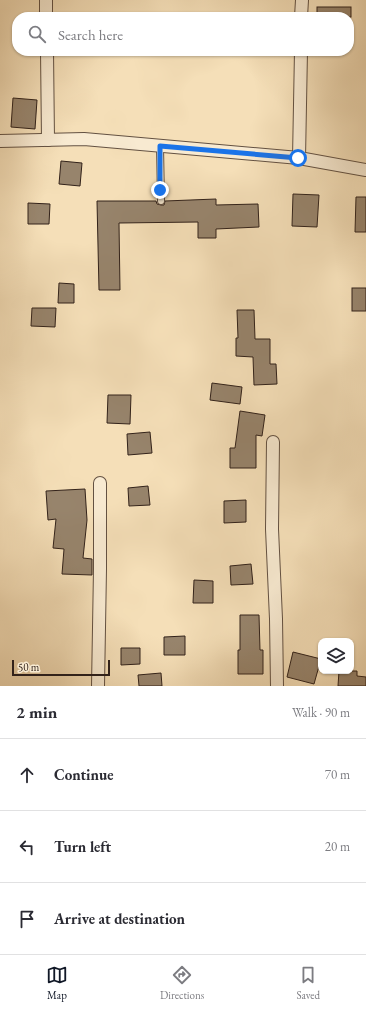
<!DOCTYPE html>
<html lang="en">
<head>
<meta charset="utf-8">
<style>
	:root { --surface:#fff; --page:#f2f2f3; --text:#2b2b33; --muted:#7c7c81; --line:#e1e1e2; --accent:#111827 }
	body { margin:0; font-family:"EB Garamond",serif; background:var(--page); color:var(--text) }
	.controls { position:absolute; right:12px; bottom:12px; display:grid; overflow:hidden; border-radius:8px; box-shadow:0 1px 3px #0004 }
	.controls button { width:36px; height:36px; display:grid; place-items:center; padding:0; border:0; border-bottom:1px solid var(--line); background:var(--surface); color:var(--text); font:20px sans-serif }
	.scale { position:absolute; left:12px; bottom:10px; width:98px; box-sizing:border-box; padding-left:4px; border:2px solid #32221a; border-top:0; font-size:11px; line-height:14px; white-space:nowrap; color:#32221a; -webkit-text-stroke:3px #f8ead1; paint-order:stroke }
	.stop { position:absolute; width:12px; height:12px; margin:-9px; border:3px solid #1a73e8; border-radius:50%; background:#fff }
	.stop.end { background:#1a73e8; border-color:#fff; box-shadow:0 1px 4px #0008 }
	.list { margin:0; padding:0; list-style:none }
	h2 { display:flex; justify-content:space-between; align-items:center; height:52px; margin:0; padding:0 16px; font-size:17px }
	h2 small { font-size:13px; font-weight:400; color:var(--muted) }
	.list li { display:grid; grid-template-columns:26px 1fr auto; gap:12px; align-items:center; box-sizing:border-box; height:72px; padding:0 16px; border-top:1px solid var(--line) }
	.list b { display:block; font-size:15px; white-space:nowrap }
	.list em { font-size:13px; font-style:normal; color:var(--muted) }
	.icon { flex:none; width:22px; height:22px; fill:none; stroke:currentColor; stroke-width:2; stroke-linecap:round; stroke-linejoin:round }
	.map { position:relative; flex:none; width:366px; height:686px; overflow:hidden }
	.search { position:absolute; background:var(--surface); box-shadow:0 1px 3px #0004; left:12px; right:12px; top:12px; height:44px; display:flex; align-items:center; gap:10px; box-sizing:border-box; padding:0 14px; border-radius:16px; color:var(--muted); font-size:15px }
	.sheet { height:268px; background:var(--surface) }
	nav { display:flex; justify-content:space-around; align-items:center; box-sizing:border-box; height:56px; border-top:1px solid var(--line); background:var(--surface); font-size:11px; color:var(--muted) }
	nav a { display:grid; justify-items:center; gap:2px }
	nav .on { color:var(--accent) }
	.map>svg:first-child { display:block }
	.building { fill:#97846c; stroke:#32221a }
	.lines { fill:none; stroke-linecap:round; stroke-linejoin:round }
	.lane-casing { stroke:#635142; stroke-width:8 }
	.street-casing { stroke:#635142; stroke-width:14 }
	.lane { stroke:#f8ead1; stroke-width:6 }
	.street { stroke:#f8ead1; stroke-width:12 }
	.route { stroke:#1a73e8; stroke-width:5 }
</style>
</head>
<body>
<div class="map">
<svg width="366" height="686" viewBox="0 0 366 686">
	<rect width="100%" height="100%" fill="#f5dfb8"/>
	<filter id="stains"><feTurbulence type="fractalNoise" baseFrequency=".005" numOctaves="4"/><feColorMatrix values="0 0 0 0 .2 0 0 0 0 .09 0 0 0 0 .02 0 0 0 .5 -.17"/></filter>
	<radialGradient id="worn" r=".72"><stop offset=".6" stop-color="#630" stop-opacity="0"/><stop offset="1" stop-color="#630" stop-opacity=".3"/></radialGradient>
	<g class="building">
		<rect x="317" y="7" width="34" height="10"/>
		<path d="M 13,98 L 37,100 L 35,129 L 11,127 Z"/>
		<path d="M 61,161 L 82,163 L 80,186 L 59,184 Z"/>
		<path d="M 293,194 L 319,195 L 317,227 L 292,226 Z"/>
		<path d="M 356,197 L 366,197 L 366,232 L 355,232 Z"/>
		<path d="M 216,199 L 216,205 L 258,204 L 259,227 L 216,229 L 216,238 L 198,238 L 198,222 L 119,223 L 120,290 L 99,290 L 97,201 L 156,201 L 157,204 L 161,205 L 164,205 L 165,201 Z"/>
		<path d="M 28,203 L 50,204 L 49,224 L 28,224 Z"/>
		<path d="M 59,283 L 74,284 L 74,303 L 58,303 Z"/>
		<rect x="352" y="288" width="14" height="23"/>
		<path d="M 32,308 L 56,308 L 55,327 L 31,326 Z"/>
		<path d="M 237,310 L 254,310 L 255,339 L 270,339 L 270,364 L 276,364 L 277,384 L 254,385 L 253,357 L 236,356 L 236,338 L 238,338 Z"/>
		<path d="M 212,383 L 242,387 L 240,404 L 210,400 Z"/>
		<path d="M 108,395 L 131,395 L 130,424 L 107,423 Z"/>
		<path d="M 240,411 L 265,415 L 262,436 L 256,435 L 256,468 L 230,468 L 230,448 L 235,448 Z"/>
		<path d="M 150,432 L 152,453 L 128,455 L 127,434 Z"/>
		<path d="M 148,486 L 150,505 L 129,506 L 128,488 Z"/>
		<path d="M 85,489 L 87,520 L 83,558 L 92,559 L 92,575 L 62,574 L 64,549 L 53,548 L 56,519 L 48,520 L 46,491 Z"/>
		<path d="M 246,500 L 246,522 L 224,523 L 224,501 Z"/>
		<path d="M 251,564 L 253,584 L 231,585 L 230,566 Z"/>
		<path d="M 194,580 L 213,581 L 213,603 L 193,603 Z"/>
		<path d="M 240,615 L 259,615 L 260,650 L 263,650 L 263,674 L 238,674 L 238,650 L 240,650 Z"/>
		<path d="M 185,636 L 185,655 L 164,655 L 164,637 Z"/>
		<path d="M 121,648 L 140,648 L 140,664 L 121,665 Z"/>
		<path d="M 293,652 L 321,659 L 314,684 L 287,677 Z"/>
		<path d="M 339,671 L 357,671 L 357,676 L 366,677 L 366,686 L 338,686 Z"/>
		<path d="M 161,673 L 162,686 L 139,686 L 138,675 Z"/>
	</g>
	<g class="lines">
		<defs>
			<path id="lane" d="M 160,146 L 161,201"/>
			<g id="street">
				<path d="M 46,0 L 46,17"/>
				<path d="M 301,17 L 302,0"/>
				<path d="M 47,51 L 48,140"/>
				<path d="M 0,141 L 84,139 L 299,158 L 366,170"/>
				<path d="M 299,158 L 301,51"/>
				<path d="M 273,442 L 272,529 L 276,619 L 277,686"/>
				<path d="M 98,686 L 100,569 L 100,483"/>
			</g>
		</defs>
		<use href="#lane" class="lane-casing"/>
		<use href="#street" class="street-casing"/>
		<use href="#lane" class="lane"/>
		<use href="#street" class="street"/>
	</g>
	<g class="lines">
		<path class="route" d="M 160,190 L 160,146 L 298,158"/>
	</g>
	<rect width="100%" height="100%" filter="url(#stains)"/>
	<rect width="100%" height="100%" fill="url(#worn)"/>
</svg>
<div class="controls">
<button><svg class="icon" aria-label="layers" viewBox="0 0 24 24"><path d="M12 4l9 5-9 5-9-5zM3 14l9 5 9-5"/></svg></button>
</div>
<div class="scale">50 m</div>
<div class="stop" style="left:298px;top:158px"></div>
<div class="stop end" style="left:160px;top:190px"></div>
<div class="search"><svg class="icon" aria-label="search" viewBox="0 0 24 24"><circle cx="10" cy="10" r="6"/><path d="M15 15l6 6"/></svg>Search here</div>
</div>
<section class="sheet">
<h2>2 min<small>Walk · 90 m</small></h2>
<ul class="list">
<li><svg class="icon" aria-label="ahead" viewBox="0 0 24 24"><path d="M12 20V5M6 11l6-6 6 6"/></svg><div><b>Continue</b></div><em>70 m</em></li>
<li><svg class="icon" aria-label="left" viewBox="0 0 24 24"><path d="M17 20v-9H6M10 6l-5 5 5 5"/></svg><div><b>Turn left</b></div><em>20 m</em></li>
<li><svg class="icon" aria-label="arrive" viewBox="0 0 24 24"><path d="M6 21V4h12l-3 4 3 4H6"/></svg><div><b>Arrive at destination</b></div></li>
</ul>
</section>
<nav>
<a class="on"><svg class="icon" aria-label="map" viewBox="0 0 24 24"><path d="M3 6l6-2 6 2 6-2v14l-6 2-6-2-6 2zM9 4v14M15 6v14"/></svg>Map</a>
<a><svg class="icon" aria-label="directions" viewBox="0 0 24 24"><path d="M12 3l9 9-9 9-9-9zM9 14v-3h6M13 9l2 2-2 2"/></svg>Directions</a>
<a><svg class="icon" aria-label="saved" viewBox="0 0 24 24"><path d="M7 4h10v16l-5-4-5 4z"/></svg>Saved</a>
</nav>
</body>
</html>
